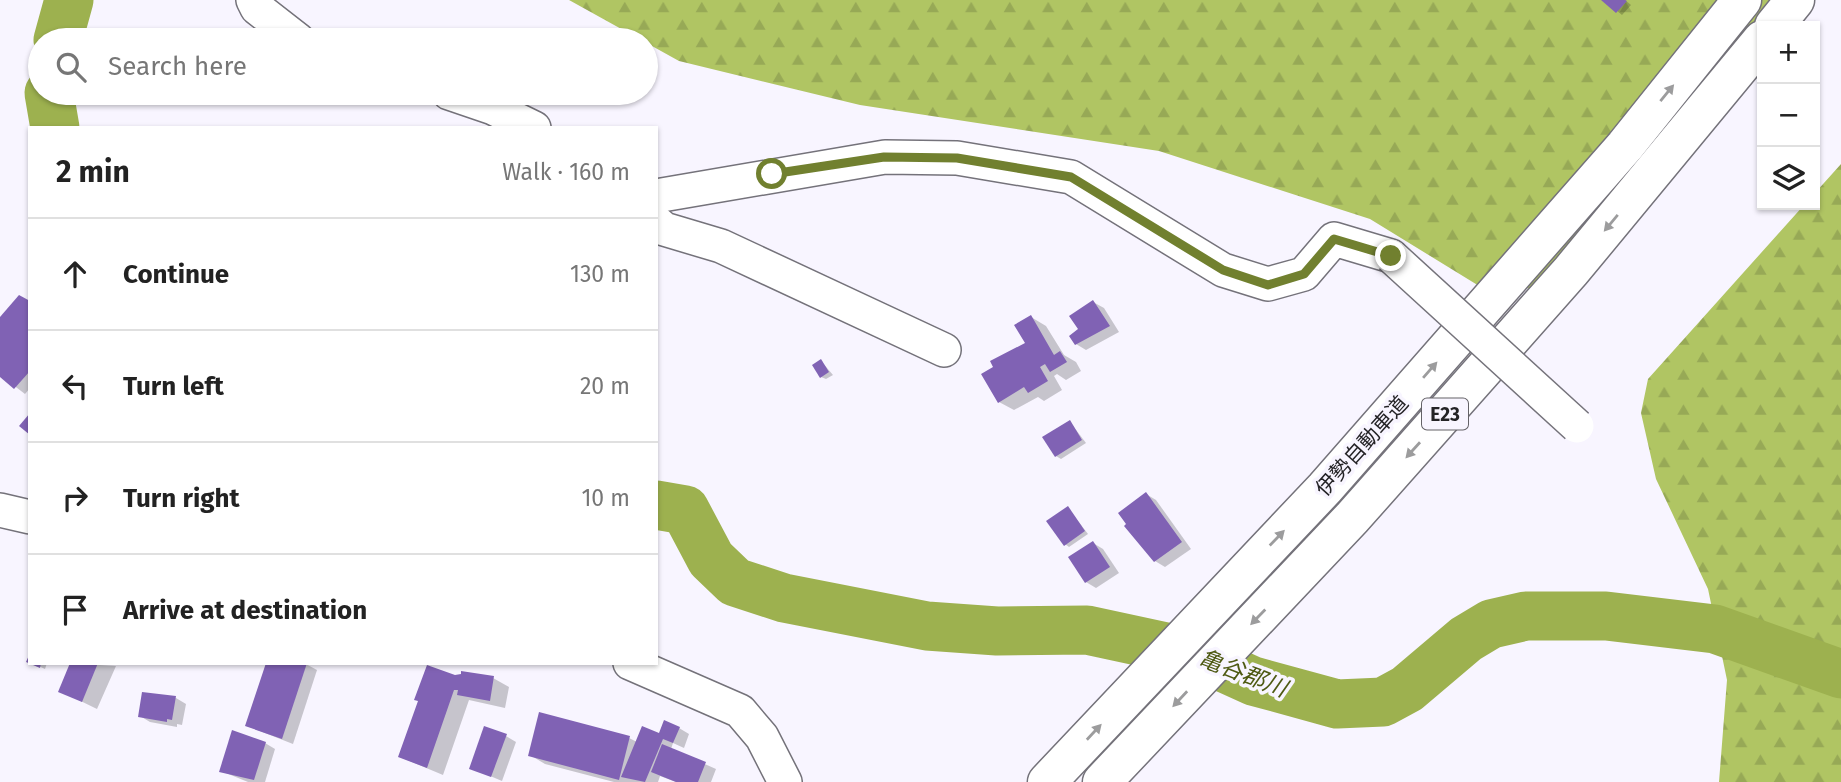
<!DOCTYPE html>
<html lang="en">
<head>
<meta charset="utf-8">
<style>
	:root { --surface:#fff; --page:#f2f2f2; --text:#222; --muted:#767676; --line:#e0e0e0 }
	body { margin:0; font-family:"Fira Sans","Noto Sans JP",sans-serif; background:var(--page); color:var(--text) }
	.controls { position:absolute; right:21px; top:21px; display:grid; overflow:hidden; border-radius:0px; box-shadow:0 2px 5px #0004 }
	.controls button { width:63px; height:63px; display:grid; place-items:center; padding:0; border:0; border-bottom:2px solid var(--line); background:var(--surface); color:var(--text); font:35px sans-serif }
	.stop { position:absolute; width:21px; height:21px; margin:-16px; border:5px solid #71802f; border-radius:50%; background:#fff }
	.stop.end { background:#71802f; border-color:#fff; box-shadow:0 2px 7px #0008 }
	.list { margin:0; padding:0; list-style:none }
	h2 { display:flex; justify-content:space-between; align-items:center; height:91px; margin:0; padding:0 28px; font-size:30px }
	h2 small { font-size:23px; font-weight:400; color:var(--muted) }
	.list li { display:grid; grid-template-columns:46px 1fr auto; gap:21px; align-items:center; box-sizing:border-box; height:112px; padding:0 28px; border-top:2px solid var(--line) }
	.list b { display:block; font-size:26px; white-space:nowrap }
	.list em { font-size:23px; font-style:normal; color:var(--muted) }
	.icon { flex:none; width:38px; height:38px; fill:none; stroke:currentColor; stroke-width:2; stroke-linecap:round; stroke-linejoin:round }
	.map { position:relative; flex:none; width:1841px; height:782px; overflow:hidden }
	.search { position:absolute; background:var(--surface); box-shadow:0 2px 5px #0004; left:28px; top:28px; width:630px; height:77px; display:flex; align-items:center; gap:18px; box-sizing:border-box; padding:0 24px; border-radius:38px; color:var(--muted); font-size:26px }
	.panel { position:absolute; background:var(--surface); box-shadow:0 2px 5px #0004; left:28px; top:126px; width:630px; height:539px; border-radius:0px }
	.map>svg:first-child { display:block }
	.forest { fill:url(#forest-firs) }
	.shadow { fill:#0003 }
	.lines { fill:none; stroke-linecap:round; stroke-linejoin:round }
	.river { stroke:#9db14f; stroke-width:49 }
	.building { fill:#8062b4 }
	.minor-casing { stroke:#74727a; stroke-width:36 }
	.motorway-casing { stroke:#74727a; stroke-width:41 }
	.minor { stroke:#fff; stroke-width:33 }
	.motorway { stroke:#fff; stroke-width:38 }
	.minor-bridge-casing { stroke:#74727a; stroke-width:36; stroke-linecap:butt }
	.minor-bridge { stroke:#fff; stroke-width:33 }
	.oneway { fill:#9c9c9d }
	.route { stroke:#71802f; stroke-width:9 }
	.labels { text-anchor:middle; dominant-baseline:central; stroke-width:7; stroke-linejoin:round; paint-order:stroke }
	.shield { fill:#f8f5ff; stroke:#646267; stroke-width:2 }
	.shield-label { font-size:19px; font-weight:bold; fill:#242326 }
	.street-label { font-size:21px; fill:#242326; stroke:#f8f5ff }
	.water-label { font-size:23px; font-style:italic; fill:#4e5a13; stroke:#f8f5ff }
</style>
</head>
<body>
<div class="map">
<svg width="1841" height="782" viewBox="0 0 1841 782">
	<defs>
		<pattern id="forest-firs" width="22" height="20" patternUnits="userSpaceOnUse" patternTransform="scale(1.75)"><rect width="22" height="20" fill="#b0c563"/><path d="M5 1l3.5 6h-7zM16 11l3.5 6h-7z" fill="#97a956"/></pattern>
	</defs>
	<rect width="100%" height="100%" fill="#f8f5ff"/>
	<g class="forest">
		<path d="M 569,0 L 1811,0 L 1539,288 L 1484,289 L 1370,219 L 1159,151 L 860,105 L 679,61 Z"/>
		<path d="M 1841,164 L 1841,782 L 1719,782 L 1727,680 L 1708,589 L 1656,479 L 1641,413 L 1648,379 L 1804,205 L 1815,205 L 1815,193 Z"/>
	</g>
	<g class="shadow">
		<path d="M 1604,0 L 1625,0 L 1631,5 L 1622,15 Z"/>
		<path d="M 30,302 L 30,388 L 25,394 L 0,375 L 0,322 Z"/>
		<path d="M 1093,302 L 1104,308 L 1119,332 L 1086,350 L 1076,344 Z"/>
		<path d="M 1031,317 L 1046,326 L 1064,355 L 1076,362 L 1081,371 L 1066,380 L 1057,374 L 1054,376 L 1062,390 L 1044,401 L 1038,397 L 1014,410 L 999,402 L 1027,344 Z"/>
		<path d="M 821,361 L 833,375 L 826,379 L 821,377 Z"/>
		<path d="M 1070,422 L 1086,443 L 1061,459 L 1056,456 Z"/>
		<path d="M 1146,494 L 1156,500 L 1191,549 L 1165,567 L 1155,561 Z"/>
		<path d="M 1068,508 L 1088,534 L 1069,547 L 1065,544 Z"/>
		<path d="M 1093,543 L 1103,549 L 1119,573 L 1096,588 L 1086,582 Z"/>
		<path d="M 32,663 L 47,663 L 45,669 Z"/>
		<path d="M 69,663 L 116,666 L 97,709 L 60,691 L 72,665 Z"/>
		<path d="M 304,663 L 317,670 L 293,744 L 247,726 Z"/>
		<path d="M 455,676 L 493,678 L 509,687 L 505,708 L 469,700 L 443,775 L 400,757 Z"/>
		<path d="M 144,694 L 176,698 L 186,704 L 182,725 L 177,724 L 177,727 L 150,722 L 140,716 Z"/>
		<path d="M 679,728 L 689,734 L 684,748 L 673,743 L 671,749 L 716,769 L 711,782 L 676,782 L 660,776 L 658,782 L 614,782 L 545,764 L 530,755 L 629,738 L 637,742 Z"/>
		<path d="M 506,736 L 516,742 L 502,781 L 471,768 Z"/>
		<path d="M 265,743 L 275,749 L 265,782 L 248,782 L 221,771 Z"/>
	</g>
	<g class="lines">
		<g class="river">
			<path d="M 58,40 L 69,0"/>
			<path d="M 49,93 L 55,128"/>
			<path d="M 656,505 L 685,510 L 711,559 L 735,582 L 784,598 L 927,626 L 997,631 L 1087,630 L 1189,652 L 1253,681 L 1337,704 L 1383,702 L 1407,689 L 1466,639 L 1491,624 L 1526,616 L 1606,616 L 1715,629 L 1841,674"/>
		</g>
	</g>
	<g class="building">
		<path d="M 1601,0 L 1625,0 L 1627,1 L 1616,13 Z"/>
		<path d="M 19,295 L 30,301 L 30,371 L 14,389 L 0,377 L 0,317 Z"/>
		<path d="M 1093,300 L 1110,326 L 1075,345 L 1069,336 L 1078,329 L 1069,316 Z"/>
		<path d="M 1031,315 L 1054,355 L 1060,351 L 1067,362 L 1050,372 L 1045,364 L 1040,367 L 1048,381 L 1028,393 L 1024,387 L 998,403 L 981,374 L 993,367 L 990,361 L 1025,343 L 1014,325 Z"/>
		<path d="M 821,359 L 829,372 L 820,378 L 812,365 Z"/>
		<path d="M 30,413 L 30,435 L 19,426 Z"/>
		<path d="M 1070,420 L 1082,440 L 1055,457 L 1042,437 Z"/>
		<path d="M 1146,492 L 1182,542 L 1154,562 L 1124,526 L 1126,524 L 1118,513 Z"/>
		<path d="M 1068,506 L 1085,531 L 1064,546 L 1046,521 Z"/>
		<path d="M 1093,541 L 1110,567 L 1085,583 L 1068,557 Z"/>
		<path d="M 30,653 L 30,663 L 41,663 L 40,668 L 26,662 Z"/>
		<path d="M 70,663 L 98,663 L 82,702 L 58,692 Z"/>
		<path d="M 266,663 L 307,663 L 282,739 L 245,726 Z"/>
		<path d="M 427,665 L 455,675 L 461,674 L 461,671 L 494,676 L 490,701 L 457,695 L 458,690 L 454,690 L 427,768 L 398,757 L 418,701 L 414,700 Z"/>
		<path d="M 142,692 L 176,696 L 172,720 L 167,719 L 167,722 L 138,717 Z"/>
		<path d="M 539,712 L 630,736 L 619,780 L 528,756 Z"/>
		<path d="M 664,720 L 680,727 L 673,743 L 663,739 L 645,782 L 621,777 L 642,726 L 659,733 Z"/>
		<path d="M 484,726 L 507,734 L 491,777 L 469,769 Z"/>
		<path d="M 232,730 L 266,742 L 254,780 L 219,772 Z"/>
		<path d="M 662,744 L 706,762 L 698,782 L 676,782 L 651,772 Z"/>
	</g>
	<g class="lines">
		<defs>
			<g id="minor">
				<path d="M 253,0 L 257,8 L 298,40"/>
				<path d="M 449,93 L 493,108 L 534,128"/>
				<path d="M 656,196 L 885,157 L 957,158 L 1071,177 L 1223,270 L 1268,284 L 1304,274 L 1334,239 L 1391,256"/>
				<path d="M 656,222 L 664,229 L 721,246 L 944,350"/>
				<path d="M 0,510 L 30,517"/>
				<path d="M 630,663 L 740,711 L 762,737 L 785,782"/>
			</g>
			<g id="motorway">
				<path d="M 1774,26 L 1795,0"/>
				<path d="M 1047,782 L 1325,488 L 1625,146 L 1742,0"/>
				<path d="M 1102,782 L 1352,518 L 1571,271 L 1762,40"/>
			</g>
		</defs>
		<use href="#minor" class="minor-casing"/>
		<use href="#motorway" class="motorway-casing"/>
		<use href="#minor" class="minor"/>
		<use href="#motorway" class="motorway"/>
		<defs>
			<path id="minor-bridge" d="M 1391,256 L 1577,426"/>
		</defs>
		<use href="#minor-bridge" class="minor-bridge-casing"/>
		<use href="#minor-bridge" class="minor-bridge"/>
	</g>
	<defs><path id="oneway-solid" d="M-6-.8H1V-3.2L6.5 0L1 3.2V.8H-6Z" transform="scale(1.75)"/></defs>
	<g class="oneway">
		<use href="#oneway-solid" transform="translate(1667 93) rotate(-51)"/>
		<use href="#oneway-solid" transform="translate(1611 223) rotate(130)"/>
		<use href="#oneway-solid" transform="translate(1430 370) rotate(-49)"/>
		<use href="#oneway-solid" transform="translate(1413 450) rotate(132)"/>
		<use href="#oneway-solid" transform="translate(1277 538) rotate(-46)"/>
		<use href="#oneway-solid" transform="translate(1258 617) rotate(134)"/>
		<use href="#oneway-solid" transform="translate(1180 699) rotate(133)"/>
		<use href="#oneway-solid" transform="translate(1094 732) rotate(-47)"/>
	</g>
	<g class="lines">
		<path class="route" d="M 772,174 L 884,157 L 957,158 L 1071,177 L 1223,270 L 1268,285 L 1304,274 L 1334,239 L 1391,256"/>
	</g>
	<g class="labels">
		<rect class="shield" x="1422" y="398.5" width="46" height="31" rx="5"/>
		<g class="shield-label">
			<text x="1445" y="414">E23</text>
		</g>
		<g class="street-label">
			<text transform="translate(1362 446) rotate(-48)">伊勢自動車道</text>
		</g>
		<g class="water-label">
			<text transform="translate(1243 673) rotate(21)">亀谷郡川</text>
		</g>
	</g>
</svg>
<div class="controls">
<button>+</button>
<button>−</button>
<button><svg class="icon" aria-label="layers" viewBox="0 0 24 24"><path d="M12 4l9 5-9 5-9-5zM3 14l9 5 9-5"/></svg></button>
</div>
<div class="stop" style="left:772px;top:174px"></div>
<div class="stop end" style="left:1391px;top:256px"></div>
<div class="search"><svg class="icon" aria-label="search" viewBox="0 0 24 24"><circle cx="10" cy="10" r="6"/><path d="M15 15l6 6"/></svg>Search here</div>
<section class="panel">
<h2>2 min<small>Walk · 160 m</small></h2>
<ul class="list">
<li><svg class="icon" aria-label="ahead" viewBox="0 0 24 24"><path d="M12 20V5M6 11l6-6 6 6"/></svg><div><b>Continue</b></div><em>130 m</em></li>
<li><svg class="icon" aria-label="left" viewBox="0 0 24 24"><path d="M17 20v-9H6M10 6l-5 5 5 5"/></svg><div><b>Turn left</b></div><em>20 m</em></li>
<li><svg class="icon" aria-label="right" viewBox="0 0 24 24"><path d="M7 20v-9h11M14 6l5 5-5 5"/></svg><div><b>Turn right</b></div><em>10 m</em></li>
<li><svg class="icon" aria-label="arrive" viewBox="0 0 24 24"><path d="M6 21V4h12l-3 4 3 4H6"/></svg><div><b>Arrive at destination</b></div></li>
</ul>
</section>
</div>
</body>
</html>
